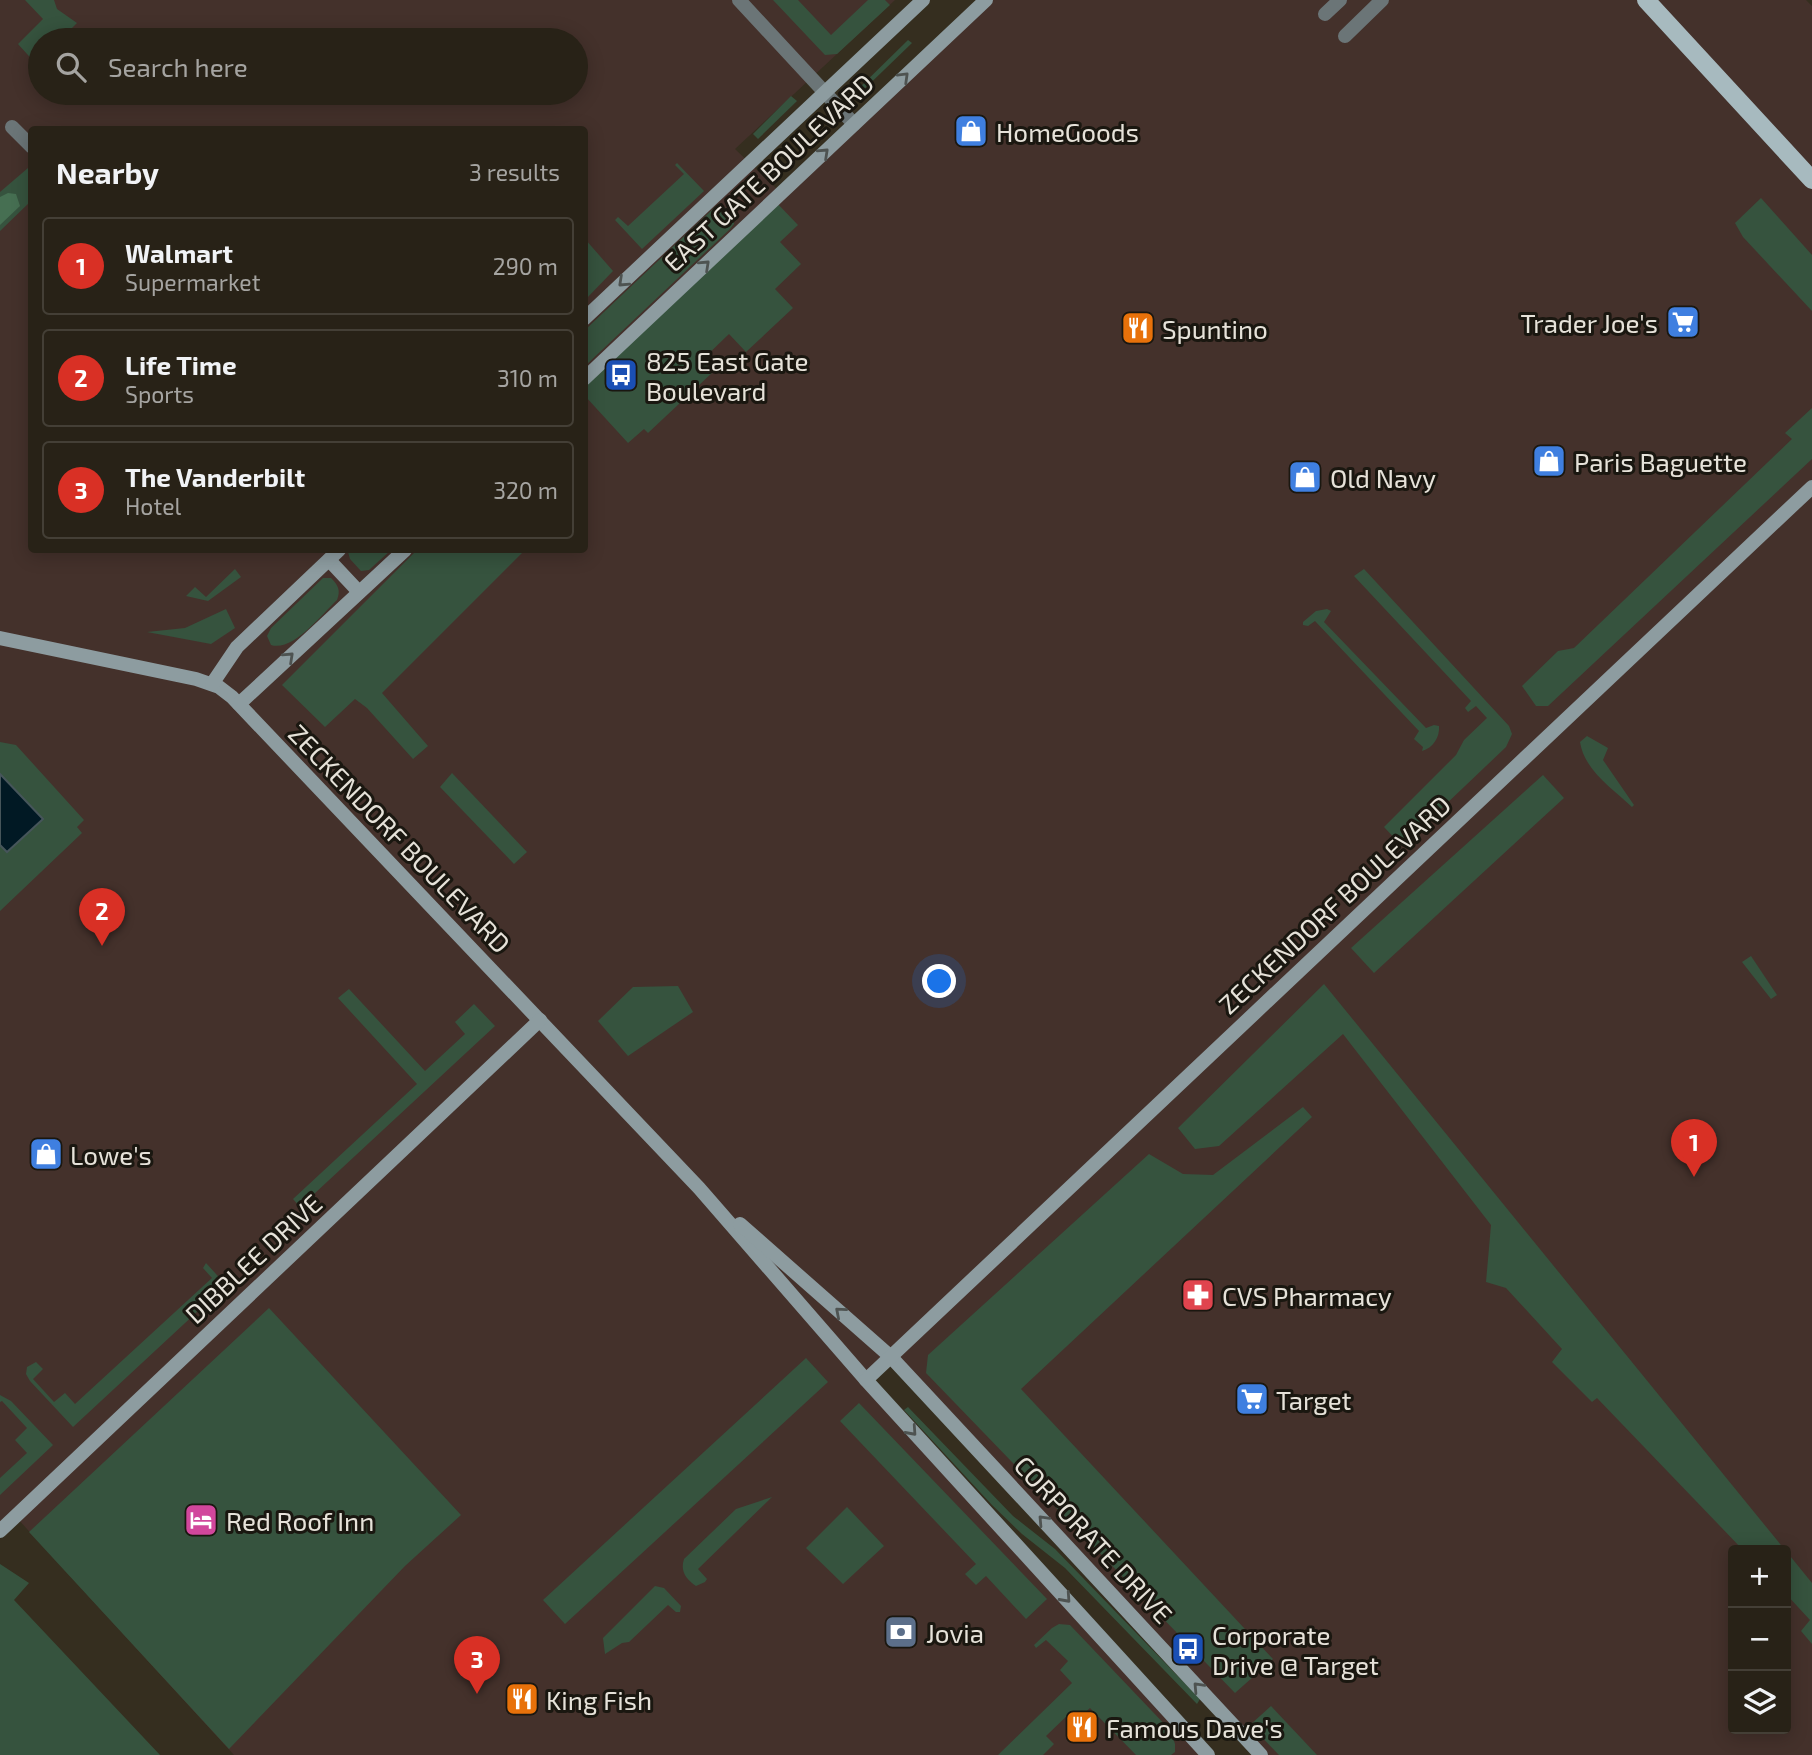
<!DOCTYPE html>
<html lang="en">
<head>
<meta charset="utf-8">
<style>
	:root { --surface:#282217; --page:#302a20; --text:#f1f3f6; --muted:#a5a4a1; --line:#443f36; --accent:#d93025 }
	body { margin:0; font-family:"Exo 2",sans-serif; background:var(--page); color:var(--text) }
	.controls { position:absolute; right:21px; bottom:21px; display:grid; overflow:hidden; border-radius:7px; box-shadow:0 4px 18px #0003 }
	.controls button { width:63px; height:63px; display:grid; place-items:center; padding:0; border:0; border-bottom:2px solid var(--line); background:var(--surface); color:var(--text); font:35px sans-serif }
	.you { position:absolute; left:940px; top:982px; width:24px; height:24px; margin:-18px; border:5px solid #fff; border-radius:50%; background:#1a73e8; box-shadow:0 0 0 10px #1a73e833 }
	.badge { display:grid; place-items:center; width:46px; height:46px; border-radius:50%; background:var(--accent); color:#fff; font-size:23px; font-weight:700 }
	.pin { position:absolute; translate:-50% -58px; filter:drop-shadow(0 2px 4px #0008) }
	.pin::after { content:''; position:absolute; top:37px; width:24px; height:21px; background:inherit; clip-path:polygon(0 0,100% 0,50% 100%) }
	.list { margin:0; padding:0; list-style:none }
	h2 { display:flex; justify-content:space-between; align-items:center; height:91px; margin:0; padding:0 28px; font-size:30px }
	h2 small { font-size:23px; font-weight:400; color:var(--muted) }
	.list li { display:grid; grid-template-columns:46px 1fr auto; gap:21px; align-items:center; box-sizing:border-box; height:98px; margin:0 14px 14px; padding:0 14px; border:2px solid var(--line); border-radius:7px }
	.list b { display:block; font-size:26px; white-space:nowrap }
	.list p { margin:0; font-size:23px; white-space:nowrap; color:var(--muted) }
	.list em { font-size:23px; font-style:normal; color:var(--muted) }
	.icon { flex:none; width:38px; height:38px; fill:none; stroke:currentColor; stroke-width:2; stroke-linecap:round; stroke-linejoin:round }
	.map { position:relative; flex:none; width:1812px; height:1755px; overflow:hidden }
	.search { position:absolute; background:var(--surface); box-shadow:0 4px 18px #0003; left:28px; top:28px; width:560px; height:77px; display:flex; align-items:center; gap:18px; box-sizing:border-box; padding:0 24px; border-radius:38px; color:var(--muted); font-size:26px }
	.panel { position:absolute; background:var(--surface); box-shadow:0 4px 18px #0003; left:28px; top:126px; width:560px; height:427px; border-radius:7px }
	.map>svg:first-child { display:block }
	.commercial { fill:#44312b; fill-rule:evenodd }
	.green { fill:#36533e }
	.forest { fill:#466f52 }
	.water { fill:#011924; stroke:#46555a; stroke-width:2 }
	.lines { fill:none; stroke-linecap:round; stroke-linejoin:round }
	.street { stroke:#6b7577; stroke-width:14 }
	.secondary { stroke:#8d9ca0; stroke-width:14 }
	.primary { stroke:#a7babf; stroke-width:18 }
	.oneway { stroke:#4e5351 }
	.labels { text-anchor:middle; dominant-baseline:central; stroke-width:6; stroke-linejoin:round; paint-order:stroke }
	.poi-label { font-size:26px; fill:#e6e2d9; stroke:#1a1710; text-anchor:start }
	.street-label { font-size:26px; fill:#e6e2d9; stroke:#1a1710 }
</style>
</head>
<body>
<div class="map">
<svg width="1812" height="1755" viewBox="0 0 1812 1755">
	<rect width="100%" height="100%" fill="#352e1f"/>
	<path class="commercial" d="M 0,0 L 895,0 L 735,149 L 781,193 L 986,0 L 1806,0 L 1812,6 L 1812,1755 L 1261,1755 L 891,1357 L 867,1380 L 1208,1755 L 234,1755 L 16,1517 L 0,1531 ZM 40,40 L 576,40 L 576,93 L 40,93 ZM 32,130 L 584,130 L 584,550 L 32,550 ZM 1733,1550 L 1786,1550 L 1786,1729 L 1733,1729 Z"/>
	<g class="green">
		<path d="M 25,0 L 54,0 L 57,9 L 77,23 L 60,40 L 40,40 L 40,62 L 37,65 L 18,44 L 43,19 Z"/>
		<path d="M 773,0 L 798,0 L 831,35 L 868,0 L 885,0 L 890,5 L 837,54 L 825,55 Z"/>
		<path d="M 908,40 L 912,43 L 855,98 L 852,95 Z"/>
		<path d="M 791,96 L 797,101 L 758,139 L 753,134 Z"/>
		<path d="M 677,163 L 704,191 L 642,249 L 615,220 L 618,217 L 628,226 L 684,174 L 675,165 Z"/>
		<path d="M 28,168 L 31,170 L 31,201 L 0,231 L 0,192 Z"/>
		<path d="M 1761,198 L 1812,255 L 1812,311 L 1743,237 L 1735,223 Z"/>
		<path d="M 775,201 L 798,225 L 780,242 L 801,264 L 775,289 L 793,308 L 746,352 L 729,334 L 702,360 L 713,372 L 648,433 L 644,429 L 628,443 L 585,396 L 585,382 Z"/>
		<path d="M 719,206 L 726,208 L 734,216 L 734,224 L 730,229 L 585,366 L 585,330 L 715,207 Z"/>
		<path d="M 585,239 L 613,271 L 585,300 L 584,300 Z"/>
		<path d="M 1812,408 L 1812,459 L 1548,706 L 1536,706 L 1522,686 L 1558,651 L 1574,648 L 1792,439 L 1785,433 Z"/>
		<path d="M 351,550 L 391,550 L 369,570 L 361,571 L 350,559 L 348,552 Z"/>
		<path d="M 417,550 L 525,550 L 382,693 L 428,746 L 413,759 L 367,708 L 355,699 L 325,727 L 282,685 Z"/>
		<path d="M 235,569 L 241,577 L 208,601 L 186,596 L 195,587 L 206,597 Z"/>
		<path d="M 1364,569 L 1509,726 L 1512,734 L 1506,747 L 1402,846 L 1384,827 L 1456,755 L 1464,740 L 1487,718 L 1476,706 L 1468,712 L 1465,708 L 1471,701 L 1354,576 Z"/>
		<path d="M 323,578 L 331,578 C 338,585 341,590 337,600 C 321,615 293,652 271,645 L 267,636 L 271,628 Z"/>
		<path d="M 226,609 L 235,628 L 211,644 L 147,632 L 185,628 Z"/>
		<path d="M 1327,609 L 1331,611 L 1324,622 L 1426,728 L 1434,725 L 1439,726 C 1440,737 1433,748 1422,751 L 1423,747 L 1414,739 L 1419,731 L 1315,621 L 1308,626 L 1303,625 L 1303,622 L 1316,611 Z"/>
		<path d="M 1587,736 L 1608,748 L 1603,760 L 1634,805 L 1632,807 C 1613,789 1584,770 1580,742 Z"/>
		<path d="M 0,742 L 16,745 L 84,820 L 77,827 L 82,833 L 0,911 Z"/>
		<path d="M 452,773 L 527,852 L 514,864 L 440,787 Z"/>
		<path d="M 1543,775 L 1564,798 L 1374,973 L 1351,948 Z"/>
		<path d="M 1751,956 L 1777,995 L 1771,999 L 1742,962 Z"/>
		<path d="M 1324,984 L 1355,1022 L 1785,1550 L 1743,1550 L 1597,1398 L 1592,1402 L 1552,1362 L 1562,1349 L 1506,1288 L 1486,1282 L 1491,1225 L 1343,1034 L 1219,1146 L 1195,1149 L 1178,1128 Z"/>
		<path d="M 678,986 L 693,1012 L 628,1056 L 598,1021 L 633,987 Z"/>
		<path d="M 349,989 L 425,1071 L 465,1034 L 455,1022 L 474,1004 L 495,1026 L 300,1207 L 293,1199 L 417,1084 L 338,998 Z"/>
		<path d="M 1303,1107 L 1312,1117 L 1021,1389 L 1273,1659 L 1235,1693 L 926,1373 L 928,1355 L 1149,1154 L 1183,1174 L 1213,1175 Z"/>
		<path d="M 206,1263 L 226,1285 L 73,1427 L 30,1381 L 26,1374 L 27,1367 L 36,1362 L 43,1369 L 33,1379 L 54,1402 L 65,1393 L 75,1404 L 212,1278 L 203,1268 Z"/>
		<path d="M 269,1308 L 461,1515 L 405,1566 L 229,1749 L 29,1532 Z"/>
		<path d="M 806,1358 L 828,1382 L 565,1624 L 543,1600 Z"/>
		<path d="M 0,1395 L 11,1401 L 53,1445 L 0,1495 L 0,1478 L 27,1453 L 15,1440 L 27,1428 L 2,1401 L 0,1402 Z"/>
		<path d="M 859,1403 L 1047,1599 L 1026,1619 L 986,1576 L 976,1585 L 965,1574 L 976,1564 L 840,1421 Z"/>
		<path d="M 908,1407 L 1013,1516 L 1055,1549 L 1200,1699 L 1197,1704 L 1065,1568 L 1022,1534 L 992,1505 L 904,1410 Z"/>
		<path d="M 772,1497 L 698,1569 L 707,1579 L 705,1582 L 696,1586 C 686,1579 680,1571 684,1559 L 736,1509 Z"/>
		<path d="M 847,1507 L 884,1546 L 843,1584 L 806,1548 Z"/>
		<path d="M 1786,1551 L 1812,1583 L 1812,1644 L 1801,1631 L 1810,1620 L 1786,1594 Z"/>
		<path d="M 0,1564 L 29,1583 L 14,1600 L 160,1755 L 0,1755 Z"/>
		<path d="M 655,1586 L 664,1588 L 681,1606 L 680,1612 L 676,1612 L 668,1605 L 629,1642 L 622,1643 L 605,1654 L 603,1638 Z"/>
		<path d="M 1059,1624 L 1070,1625 L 1171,1731 L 1175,1744 L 1175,1752 L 1171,1755 L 1136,1755 L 1090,1708 L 1079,1718 L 1072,1711 L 1046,1736 L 1054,1744 L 1043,1755 L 998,1755 L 1072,1683 L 1060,1670 L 1068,1661 L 1046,1640 L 1036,1648 L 1034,1645 L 1052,1628 Z"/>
		<path d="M 1271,1706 L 1317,1755 L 1279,1755 L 1250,1725 Z"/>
	</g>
	<path class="forest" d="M 8,193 L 16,194 L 20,206 L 0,225 L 0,197 Z"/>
	<path class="water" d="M 0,774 L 43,819 L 7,852 L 0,845 Z"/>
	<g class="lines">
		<g class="street">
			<path d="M 739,0 L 854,124"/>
			<path d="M 1325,14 L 1340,0"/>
			<path d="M 1345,36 L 1382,0"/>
			<path d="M 12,127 L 32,147"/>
		</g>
		<g class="secondary">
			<path d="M 584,319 L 923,0"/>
			<path d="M 584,379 L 986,0"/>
			<path d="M 329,560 L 359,592"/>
			<path d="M 0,638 L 196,679 L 219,687 L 232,697 L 699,1188 L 866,1380 L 1208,1755"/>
			<path d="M 212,684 L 237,647 L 339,550"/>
			<path d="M 239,704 L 405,550"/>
			<path d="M 740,1224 L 891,1357 L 1261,1755"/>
			<path d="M 866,1380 L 1812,487"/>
			<path d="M 0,1531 L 540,1020"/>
		</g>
		<path class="primary" d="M 1646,0 L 1812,180"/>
	</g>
	<defs><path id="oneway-chevron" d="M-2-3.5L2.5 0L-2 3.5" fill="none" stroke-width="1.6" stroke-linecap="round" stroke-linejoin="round" transform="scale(1.75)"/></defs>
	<g class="oneway">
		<use href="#oneway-chevron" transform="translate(904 77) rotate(-44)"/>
		<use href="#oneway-chevron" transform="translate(824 153) rotate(-43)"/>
		<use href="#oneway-chevron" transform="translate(705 265) rotate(-43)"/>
		<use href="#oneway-chevron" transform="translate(623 282) rotate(137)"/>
		<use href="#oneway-chevron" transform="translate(289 657) rotate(-43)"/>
		<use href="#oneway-chevron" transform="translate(840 1312) rotate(-139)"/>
		<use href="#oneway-chevron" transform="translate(912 1431) rotate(48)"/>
		<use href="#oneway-chevron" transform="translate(1043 1520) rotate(-133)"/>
		<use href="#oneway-chevron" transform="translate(1066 1598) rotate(48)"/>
		<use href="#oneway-chevron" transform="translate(1198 1687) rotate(-133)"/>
	</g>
	<defs>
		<symbol id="shop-square" viewBox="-11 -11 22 22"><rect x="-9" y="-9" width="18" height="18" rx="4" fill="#3f7fe0" stroke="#1a1710"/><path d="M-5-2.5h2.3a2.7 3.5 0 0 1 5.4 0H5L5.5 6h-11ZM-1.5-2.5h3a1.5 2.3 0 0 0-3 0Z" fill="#fff"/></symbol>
		<symbol id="supermarket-square" viewBox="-11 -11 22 22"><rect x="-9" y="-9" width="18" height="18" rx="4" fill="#3f7fe0" stroke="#1a1710"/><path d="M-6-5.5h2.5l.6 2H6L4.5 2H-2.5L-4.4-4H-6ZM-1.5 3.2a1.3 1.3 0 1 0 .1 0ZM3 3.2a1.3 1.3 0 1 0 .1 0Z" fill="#fff"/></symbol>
		<symbol id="restaurant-square" viewBox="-11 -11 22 22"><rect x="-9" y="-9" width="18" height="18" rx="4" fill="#e8710a" stroke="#1a1710"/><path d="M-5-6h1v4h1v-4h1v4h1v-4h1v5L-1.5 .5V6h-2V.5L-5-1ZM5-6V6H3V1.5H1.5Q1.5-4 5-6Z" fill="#fff"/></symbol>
		<symbol id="bus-square" viewBox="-11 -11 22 22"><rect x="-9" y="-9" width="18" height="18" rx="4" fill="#1a4fb4" stroke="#1a1710"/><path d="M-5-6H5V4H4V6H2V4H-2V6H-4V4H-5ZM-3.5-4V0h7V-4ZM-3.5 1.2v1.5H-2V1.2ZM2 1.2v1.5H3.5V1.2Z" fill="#fff"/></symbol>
		<symbol id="pharmacy-square" viewBox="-11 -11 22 22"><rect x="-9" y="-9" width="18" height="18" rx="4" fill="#e0444e" stroke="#1a1710"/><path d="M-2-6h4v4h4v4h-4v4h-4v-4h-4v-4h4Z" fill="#fff"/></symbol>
		<symbol id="hotel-square" viewBox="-11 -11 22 22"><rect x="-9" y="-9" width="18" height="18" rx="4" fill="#d1479c" stroke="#1a1710"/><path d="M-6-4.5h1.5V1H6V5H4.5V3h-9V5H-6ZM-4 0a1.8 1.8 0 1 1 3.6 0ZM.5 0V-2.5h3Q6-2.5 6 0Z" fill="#fff"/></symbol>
		<symbol id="bank-square" viewBox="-11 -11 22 22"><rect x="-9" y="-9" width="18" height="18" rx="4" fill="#5c6f8a" stroke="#1a1710"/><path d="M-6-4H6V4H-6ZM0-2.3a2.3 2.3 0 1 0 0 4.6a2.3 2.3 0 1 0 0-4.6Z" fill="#fff"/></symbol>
	</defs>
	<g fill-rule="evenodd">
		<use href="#shop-square" x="952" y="112" width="38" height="38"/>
		<use href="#supermarket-square" x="1664" y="303" width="38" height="38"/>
		<use href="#restaurant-square" x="1119" y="309" width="38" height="38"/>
		<use href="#bus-square" x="602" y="356" width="38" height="38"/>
		<use href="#shop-square" x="1530" y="442" width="38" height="38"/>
		<use href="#shop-square" x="1286" y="458" width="38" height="38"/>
		<use href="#shop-square" x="27" y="1135" width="38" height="38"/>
		<use href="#pharmacy-square" x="1179" y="1276" width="38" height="38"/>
		<use href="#supermarket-square" x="1233" y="1380" width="38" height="38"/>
		<use href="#hotel-square" x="182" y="1501" width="38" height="38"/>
		<use href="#bank-square" x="882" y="1613" width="38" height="38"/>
		<use href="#bus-square" x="1169" y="1630" width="38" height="38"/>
		<use href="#restaurant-square" x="503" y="1680" width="38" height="38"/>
		<use href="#restaurant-square" x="1063" y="1708" width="38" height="38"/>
	</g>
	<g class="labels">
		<g class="poi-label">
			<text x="996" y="131">HomeGoods</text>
			<text x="1658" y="322" text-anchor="end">Trader Joe's</text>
			<text x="1162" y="328">Spuntino</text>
			<text x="646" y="360">825 East Gate<tspan x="646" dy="30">Boulevard</tspan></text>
			<text x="1574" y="461">Paris Baguette</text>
			<text x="1330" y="477">Old Navy</text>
			<text x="70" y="1154">Lowe's</text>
			<text x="1222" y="1295">CVS Pharmacy</text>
			<text x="1276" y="1399">Target</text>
			<text x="226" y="1520">Red Roof Inn</text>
			<text x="926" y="1632">Jovia</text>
			<text x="1212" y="1634">Corporate<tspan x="1212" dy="30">Drive @ Target</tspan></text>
			<text x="546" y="1699">King Fish</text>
			<text x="1106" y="1727">Famous Dave's</text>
		</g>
		<g class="street-label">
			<text transform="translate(768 172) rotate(-43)">EAST GATE BOULEVARD</text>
			<text transform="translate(400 838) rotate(46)">ZECKENDORF BOULEVARD</text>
			<text transform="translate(1334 904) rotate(-43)">ZECKENDORF BOULEVARD</text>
			<text transform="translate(253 1258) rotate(-43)">DIBBLEE DRIVE</text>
			<text transform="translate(1094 1539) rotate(47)">CORPORATE DRIVE</text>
		</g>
	</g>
</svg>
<div class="controls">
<button>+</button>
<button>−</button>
<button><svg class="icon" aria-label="layers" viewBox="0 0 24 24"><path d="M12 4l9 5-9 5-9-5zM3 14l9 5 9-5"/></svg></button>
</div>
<div class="you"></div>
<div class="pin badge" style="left:1694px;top:1177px">1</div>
<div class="pin badge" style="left:102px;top:946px">2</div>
<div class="pin badge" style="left:477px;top:1694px">3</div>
<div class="search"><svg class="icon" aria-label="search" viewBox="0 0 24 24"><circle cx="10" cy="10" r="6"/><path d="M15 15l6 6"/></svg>Search here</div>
<section class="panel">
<h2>Nearby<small>3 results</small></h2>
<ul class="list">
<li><span class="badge">1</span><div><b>Walmart</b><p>Supermarket</p></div><em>290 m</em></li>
<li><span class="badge">2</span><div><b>Life Time</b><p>Sports</p></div><em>310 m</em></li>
<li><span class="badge">3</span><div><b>The Vanderbilt</b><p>Hotel</p></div><em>320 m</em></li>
</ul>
</section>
</div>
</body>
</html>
